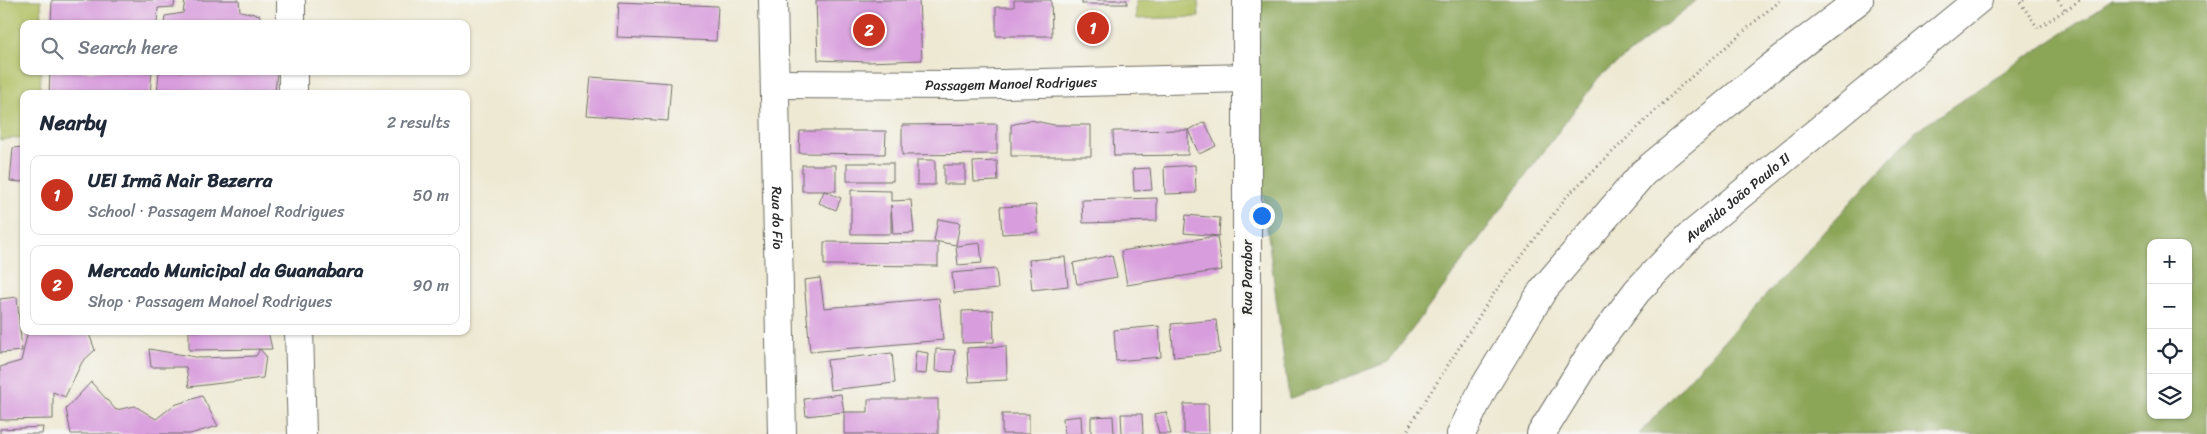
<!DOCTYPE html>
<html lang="en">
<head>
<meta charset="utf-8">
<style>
	:root { --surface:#fff; --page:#f6f6f7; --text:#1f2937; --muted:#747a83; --line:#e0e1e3; --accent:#c8321e }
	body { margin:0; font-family:Sriracha,sans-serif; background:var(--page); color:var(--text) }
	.controls { position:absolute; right:15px; bottom:15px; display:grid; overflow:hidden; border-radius:10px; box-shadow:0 1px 4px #0004 }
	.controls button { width:45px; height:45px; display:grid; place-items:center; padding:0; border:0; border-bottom:1px solid var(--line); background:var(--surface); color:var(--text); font:25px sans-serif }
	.you { position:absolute; left:1261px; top:215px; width:18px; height:18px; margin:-12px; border:4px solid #fff; border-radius:50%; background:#1a73e8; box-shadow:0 0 0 8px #1a73e833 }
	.badge { display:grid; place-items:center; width:32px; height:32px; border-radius:50%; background:var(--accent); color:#fff; font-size:16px; font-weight:700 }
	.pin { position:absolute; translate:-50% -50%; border:2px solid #fff; box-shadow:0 1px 5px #0006 }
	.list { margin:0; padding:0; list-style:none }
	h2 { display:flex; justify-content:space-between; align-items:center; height:65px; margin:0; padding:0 20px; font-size:21px }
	h2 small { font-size:16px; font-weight:400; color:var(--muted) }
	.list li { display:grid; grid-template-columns:32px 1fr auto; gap:15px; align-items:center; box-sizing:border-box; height:80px; margin:0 10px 10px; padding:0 10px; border:1px solid var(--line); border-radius:10px }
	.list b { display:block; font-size:19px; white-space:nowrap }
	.list p { margin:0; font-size:16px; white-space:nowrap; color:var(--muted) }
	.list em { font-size:16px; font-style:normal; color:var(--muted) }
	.icon { flex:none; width:28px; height:28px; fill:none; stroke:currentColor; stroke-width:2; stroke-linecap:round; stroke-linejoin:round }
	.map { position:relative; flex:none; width:2207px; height:434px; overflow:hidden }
	.search { position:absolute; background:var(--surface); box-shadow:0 1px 4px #0004; left:20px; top:20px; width:450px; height:55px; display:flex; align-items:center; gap:12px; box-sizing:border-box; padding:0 18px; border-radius:10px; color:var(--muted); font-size:19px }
	.panel { position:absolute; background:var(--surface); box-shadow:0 1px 4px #0004; left:20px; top:90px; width:450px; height:245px; border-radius:10px }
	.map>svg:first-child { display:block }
	.green { fill:#b0bf62; stroke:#6e7546 }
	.forest { fill:#8ca658; stroke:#5c6842; fill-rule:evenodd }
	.building { fill:#d89ddd }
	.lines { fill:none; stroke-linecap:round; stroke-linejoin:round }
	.minor-casing { stroke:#6f6e66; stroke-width:30 }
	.primary-casing { stroke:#6f6e66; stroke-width:30 }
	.path { stroke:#6f6e66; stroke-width:3; stroke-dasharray:1 4; stroke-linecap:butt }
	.minor { stroke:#fff; stroke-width:28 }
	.primary { stroke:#fff; stroke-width:28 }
	.labels { text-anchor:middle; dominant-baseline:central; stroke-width:5; stroke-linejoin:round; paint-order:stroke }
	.street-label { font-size:14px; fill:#2b2b2b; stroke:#f6f6f2 }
</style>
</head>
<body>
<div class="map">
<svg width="2207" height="434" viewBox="0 0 2207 434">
	<rect width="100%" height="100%" fill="#f6f6f2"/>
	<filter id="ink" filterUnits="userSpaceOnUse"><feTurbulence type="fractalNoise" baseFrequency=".02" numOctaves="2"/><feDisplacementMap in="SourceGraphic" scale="10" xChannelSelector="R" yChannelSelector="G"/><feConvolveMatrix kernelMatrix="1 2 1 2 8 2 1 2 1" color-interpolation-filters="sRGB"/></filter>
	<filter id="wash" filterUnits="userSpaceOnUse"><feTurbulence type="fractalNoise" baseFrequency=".0096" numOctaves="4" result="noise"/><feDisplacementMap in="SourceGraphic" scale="20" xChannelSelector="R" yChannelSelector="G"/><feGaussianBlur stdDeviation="1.12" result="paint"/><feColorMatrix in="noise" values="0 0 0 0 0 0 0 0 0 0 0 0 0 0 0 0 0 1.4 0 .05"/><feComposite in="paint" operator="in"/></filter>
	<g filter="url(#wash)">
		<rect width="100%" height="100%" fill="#eee9d3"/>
		<g class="green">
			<path d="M 0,0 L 41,0 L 42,24 L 24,24 L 24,71 L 41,71 L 40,94 L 24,94 L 24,137 L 0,140 Z"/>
			<path d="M 1136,0 L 1198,0 L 1199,17 L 1136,19 Z"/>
		</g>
		<g class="forest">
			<path d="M 1254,0 L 1697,0 L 1599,77 L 1388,362 L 1289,399 L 1251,103 Z"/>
			<path d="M 2112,0 L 2207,0 L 2207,434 L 1639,434 L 1915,132 ZM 2151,243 L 2188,243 L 2188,415 L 2151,415 Z"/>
		</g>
		<g id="blocks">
			<g class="building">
				<path d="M 52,0 L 175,0 L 174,7 L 158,8 L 157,24 L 51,24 Z"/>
				<path d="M 185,0 L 239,0 L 240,11 L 260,15 L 259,24 L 164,24 L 165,16 L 183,13 Z"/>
				<path d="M 816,0 L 919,0 L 922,60 L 868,62 L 818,60 Z"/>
				<path d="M 1014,0 L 1051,0 L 1052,36 L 996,36 L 996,7 L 1014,7 Z"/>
				<rect x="1082" y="0" width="45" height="4"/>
				<path d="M 619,2 L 718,6 L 716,41 L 617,37 Z"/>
				<path d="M 50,71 L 152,71 L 150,94 L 49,94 Z"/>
				<path d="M 159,71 L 277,71 L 275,94 L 157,94 Z"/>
				<path d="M 591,77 L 671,83 L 668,121 L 587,115 Z"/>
				<path d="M 1030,120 L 1054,125 L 1091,125 L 1091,156 L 1011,156 L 1011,125 Z"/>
				<path d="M 1205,122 L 1216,146 L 1199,154 L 1188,130 Z"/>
				<path d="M 997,124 L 997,154 L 902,155 L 902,125 Z"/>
				<path d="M 1188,130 L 1188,155 L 1114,156 L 1113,131 Z"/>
				<path d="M 800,131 L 886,131 L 885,154 L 799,153 Z"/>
				<path d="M 24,147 L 24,182 L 10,181 L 13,148 Z"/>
				<rect x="917" y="160" width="18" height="25"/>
				<path d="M 997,161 L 998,181 L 974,182 L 973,162 Z"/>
				<rect x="847" y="163" width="46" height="18"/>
				<rect x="802" y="165" width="34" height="26"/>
				<rect x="944" y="165" width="21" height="19"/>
				<path d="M 1195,165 L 1196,193 L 1165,194 L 1164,167 Z"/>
				<path d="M 1150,168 L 1152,190 L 1134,191 L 1133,169 Z"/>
				<path d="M 851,190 L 891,191 L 891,201 L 911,200 L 914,233 L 893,234 L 891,205 L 891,234 L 851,234 Z"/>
				<path d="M 824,191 L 841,198 L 836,210 L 819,203 Z"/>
				<path d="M 1157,198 L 1157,221 L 1083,223 L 1082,200 Z"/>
				<path d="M 1036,205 L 1038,232 L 1002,234 L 1000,207 Z"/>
				<path d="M 1186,215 L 1220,218 L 1219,236 L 1184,233 Z"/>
				<path d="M 938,219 L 960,223 L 956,245 L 934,241 Z"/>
				<path d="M 1217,236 L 1222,270 L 1127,285 L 1121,251 Z"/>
				<path d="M 824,242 L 938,243 L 938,266 L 824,265 Z"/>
				<path d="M 980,243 L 982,263 L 958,265 L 956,246 Z"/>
				<path d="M 1112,255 L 1117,277 L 1077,284 L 1073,263 Z"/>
				<path d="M 1065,257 L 1068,286 L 1032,290 L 1029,260 Z"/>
				<path d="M 996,269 L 998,289 L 954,293 L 952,273 Z"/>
				<path d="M 820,278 L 824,308 L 939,298 L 943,340 L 810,352 L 804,280 Z"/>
				<path d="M 17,297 L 22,351 L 0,353 L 0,299 Z"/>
				<path d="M 993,310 L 994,342 L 962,343 L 962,311 Z"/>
				<path d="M 1216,320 L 1220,353 L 1174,357 L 1171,324 Z"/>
				<path d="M 1159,326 L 1161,357 L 1116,361 L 1114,330 Z"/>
				<path d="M 28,331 L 88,331 L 95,350 L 82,362 L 65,397 L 53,392 L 53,419 L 0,420 L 0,367 L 21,361 Z"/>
				<path d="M 189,331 L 268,331 L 272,349 L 189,350 Z"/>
				<path d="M 1006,346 L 1007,380 L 969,382 L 967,348 Z"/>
				<path d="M 149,349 L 201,358 L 256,356 L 260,349 L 266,356 L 263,378 L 189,387 L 186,367 L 151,367 Z"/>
				<path d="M 936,349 L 955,350 L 953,372 L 935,371 Z"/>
				<path d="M 916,351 L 928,353 L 926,374 L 914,373 Z"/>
				<path d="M 892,353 L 895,383 L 830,390 L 827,360 Z"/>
				<path d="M 91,382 L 116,410 L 135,406 L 156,419 L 174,405 L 202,396 L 218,426 L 190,434 L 71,434 L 66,409 Z"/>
				<path d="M 841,394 L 844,412 L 806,416 L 804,399 Z"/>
				<path d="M 868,399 L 938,399 L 938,434 L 844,434 L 844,412 L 868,412 Z"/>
				<path d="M 1184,404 L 1208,404 L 1209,434 L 1184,434 Z"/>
				<path d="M 1166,412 L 1171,434 L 1159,434 L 1154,414 Z"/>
				<rect x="1002" y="414" width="27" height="20"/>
				<path d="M 1121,414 L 1142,414 L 1143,434 L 1122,434 Z"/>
				<path d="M 1081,416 L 1082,434 L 1064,434 L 1063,418 Z"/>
				<path d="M 1113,416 L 1114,434 L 1091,434 L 1091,417 Z"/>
				<path d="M 43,427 L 42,434 L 0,434 L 0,429 Z"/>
			</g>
		</g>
	</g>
	<g filter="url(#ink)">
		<use href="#blocks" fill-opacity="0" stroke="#6f6e66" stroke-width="1"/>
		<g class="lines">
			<defs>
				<g id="minor">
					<path d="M 291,0 L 291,24"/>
					<path id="s1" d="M 773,0 L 782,434"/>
					<path d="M 1247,0 L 1247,434"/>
					<path d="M 293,71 L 293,94"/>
					<path id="s2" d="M 775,84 L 957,85 L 1247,78"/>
					<path d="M 299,331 L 302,434"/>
				</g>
				<g id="primary">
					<path d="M 1461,434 L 1483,389 L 1543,290 L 1643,173 L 1770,68 L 1859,0"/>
					<path id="s3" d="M 1541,434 L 1593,350 L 1637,291 L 1690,236 L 1978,0"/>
				</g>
			</defs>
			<use href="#minor" class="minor-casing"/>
			<use href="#primary" class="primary-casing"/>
			<g class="path">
				<path d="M 2024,0 L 2020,2 L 2038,28 L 2080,0"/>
				<path d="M 2058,0 L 2065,10"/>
				<path d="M 1406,434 L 1411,423 L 1492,296 L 1567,196 L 1682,85 L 1780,0"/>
			</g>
			<use href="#minor" class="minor"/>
			<use href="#primary" class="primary"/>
		</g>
	</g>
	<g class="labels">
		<g class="street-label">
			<text stroke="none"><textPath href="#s2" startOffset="236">Passagem Manoel Rodrigues</textPath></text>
			<text stroke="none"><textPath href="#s3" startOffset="310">Avenida João Paulo II</textPath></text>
			<text stroke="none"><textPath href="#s1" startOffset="218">Rua do Fio</textPath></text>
			<text transform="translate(1247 277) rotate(-90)">Rua Parabor</text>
		</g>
	</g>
</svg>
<div class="controls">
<button>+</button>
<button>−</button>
<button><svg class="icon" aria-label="locate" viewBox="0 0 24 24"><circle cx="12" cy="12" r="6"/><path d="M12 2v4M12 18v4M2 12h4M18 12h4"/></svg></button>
<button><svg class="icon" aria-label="layers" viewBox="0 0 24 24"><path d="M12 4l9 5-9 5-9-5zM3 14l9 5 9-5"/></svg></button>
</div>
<div class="you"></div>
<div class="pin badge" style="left:1093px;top:28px">1</div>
<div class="pin badge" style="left:869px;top:30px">2</div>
<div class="search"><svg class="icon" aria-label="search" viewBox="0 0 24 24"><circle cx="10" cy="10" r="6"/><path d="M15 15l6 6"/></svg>Search here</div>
<section class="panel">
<h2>Nearby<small>2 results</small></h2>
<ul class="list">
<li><span class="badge">1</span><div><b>UEI Irmã Nair Bezerra</b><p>School · Passagem Manoel Rodrigues</p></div><em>50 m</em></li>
<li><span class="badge">2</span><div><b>Mercado Municipal da Guanabara</b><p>Shop · Passagem Manoel Rodrigues</p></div><em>90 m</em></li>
</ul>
</section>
</div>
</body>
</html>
